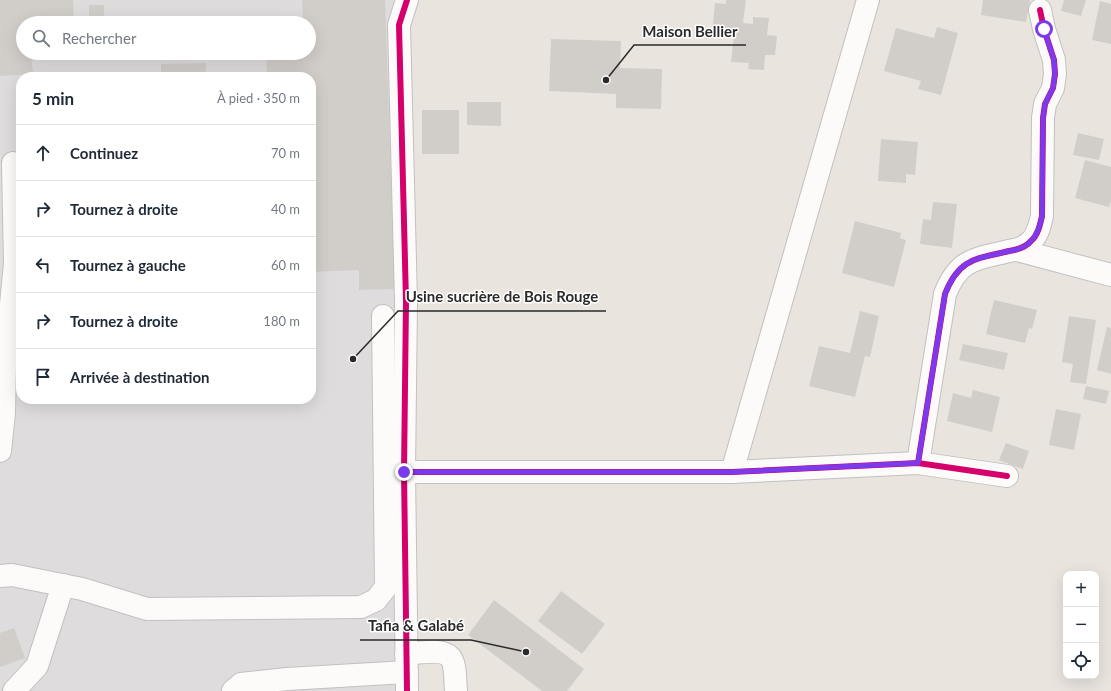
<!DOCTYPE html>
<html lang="fr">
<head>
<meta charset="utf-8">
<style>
	:root { --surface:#fff; --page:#f2f2f3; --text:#1f2937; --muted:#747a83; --line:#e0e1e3 }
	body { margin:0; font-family:Lato,sans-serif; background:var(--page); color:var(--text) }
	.controls { position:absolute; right:12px; bottom:12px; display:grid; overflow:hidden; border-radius:8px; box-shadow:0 4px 16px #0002 }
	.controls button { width:36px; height:36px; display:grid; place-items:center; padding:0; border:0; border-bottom:1px solid var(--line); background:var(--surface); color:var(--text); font:20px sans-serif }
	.stop { position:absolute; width:12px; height:12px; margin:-9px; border:3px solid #7c3aed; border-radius:50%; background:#fff }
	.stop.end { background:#7c3aed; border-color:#fff; box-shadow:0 1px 4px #0008 }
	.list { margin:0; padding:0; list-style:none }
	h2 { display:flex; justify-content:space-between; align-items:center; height:52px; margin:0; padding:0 16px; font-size:17px }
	h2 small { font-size:13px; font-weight:400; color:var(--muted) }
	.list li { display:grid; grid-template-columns:26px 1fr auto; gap:12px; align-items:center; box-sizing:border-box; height:56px; padding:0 16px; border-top:1px solid var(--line) }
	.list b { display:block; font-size:15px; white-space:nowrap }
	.list em { font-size:13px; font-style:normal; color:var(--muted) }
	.icon { flex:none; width:22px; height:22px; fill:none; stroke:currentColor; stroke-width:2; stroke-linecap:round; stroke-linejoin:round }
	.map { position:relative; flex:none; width:1111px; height:691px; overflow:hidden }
	.search { position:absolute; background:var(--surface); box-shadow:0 4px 16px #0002; left:16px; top:16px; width:300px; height:44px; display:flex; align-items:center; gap:10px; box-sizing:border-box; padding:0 14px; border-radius:22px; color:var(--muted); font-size:15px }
	.panel { position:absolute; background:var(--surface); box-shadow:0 4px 16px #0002; left:16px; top:72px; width:300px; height:332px; border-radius:16px }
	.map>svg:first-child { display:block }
	.industrial { fill:#dfdcde; fill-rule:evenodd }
	.building { fill:#d1ceca }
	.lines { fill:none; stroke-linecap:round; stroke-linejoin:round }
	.minor-casing { stroke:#c2c0c0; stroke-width:24 }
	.minor { stroke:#fcfbfa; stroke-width:22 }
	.cycleway-casing { stroke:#fff; stroke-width:8 }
	.cycleway { stroke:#d6006c; stroke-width:6 }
	.route { stroke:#7c3aed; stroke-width:5 }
	.leader { fill:none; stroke:#2a2a2a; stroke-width:1.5 }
	.callout-dot { fill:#2a2a2a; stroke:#fff; stroke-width:1.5 }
	.callout-label { font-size:15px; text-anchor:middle; font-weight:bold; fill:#2a2a2a; stroke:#fff; stroke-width:3; stroke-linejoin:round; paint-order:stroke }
</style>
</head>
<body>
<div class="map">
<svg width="1111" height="691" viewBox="0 0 1111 691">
	<rect width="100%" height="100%" fill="#e9e4de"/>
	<path class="industrial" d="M 0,0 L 395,0 L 402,296 L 394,319 L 400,691 L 0,691 ZM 23,23 L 309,23 L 309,53 L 23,53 ZM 21,77 L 311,77 L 311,399 L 21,399 Z"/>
	<g class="building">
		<path d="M 0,0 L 73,0 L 74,23 L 23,23 L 23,53 L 31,53 L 33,74 L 0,76 Z"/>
		<path d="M 302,0 L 385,0 L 395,289 L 359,290 L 359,270 L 311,272 L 311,77 L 267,77 L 266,53 L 309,53 L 309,23 L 303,23 Z"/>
		<path d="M 726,0 L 746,0 L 743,23 L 753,24 L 753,17 L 769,18 L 767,35 L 777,36 L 775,55 L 765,55 L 764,70 L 748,69 L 749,63 L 731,62 L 734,35 L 712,33 L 715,3 L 726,4 Z"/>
		<path d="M 983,0 L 1030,0 L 1026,22 L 981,15 Z"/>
		<path d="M 1064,0 L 1086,0 L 1081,16 L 1061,11 Z"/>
		<path d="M 1100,1 L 1111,4 L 1111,44 L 1092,40 Z"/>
		<rect x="89" y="5" width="15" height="18"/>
		<path d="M 937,27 L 958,33 L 941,95 L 918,89 L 921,81 L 884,71 L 896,28 L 934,38 Z"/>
		<path d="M 551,39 L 621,41 L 620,68 L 662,69 L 661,109 L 616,108 L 616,94 L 549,91 Z"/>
		<path d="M 206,63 L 206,77 L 161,77 L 161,64 Z"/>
		<path d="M 467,102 L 501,102 L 501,126 L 467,125 Z"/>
		<rect x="422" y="110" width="37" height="44"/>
		<path d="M 1078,133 L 1104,139 L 1099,160 L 1073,155 Z"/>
		<path d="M 881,139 L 918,142 L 915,175 L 906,174 L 906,183 L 878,181 Z"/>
		<path d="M 1085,160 L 1111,167 L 1111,201 L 1109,207 L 1075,198 Z"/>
		<path d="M 933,202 L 957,204 L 952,248 L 920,244 L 923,219 L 931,220 Z"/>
		<path d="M 855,221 L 901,233 L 900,238 L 906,240 L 894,287 L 842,273 Z"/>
		<path d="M 994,300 L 1037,310 L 1032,329 L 1029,328 L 1025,343 L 986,334 Z"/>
		<path d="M 860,311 L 879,316 L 870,357 L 865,356 L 855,397 L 809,386 L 819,346 L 850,353 Z"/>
		<path d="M 1069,316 L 1096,320 L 1086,384 L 1070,382 L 1073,364 L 1062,362 Z"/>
		<path d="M 1107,327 L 1111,328 L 1111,374 L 1097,370 Z"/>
		<path d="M 963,344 L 1008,353 L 1004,370 L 959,360 Z"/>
		<path d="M 1086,386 L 1109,391 L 1106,404 L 1083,399 Z"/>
		<path d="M 973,390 L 1000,397 L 992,432 L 947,421 L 953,393 L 971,398 Z"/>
		<path d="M 1056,409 L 1081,414 L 1074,450 L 1049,445 Z"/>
		<path d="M 1006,443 L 1029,451 L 1023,469 L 999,460 Z"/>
		<path d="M 561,591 L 605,624 L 582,654 L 538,621 Z"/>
		<path d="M 494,600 L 584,669 L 567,691 L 542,691 L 468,635 Z"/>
		<path d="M 14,628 L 25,658 L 0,667 L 0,633 Z"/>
	</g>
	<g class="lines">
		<defs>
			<g id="minor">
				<path d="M 407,0 L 399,25 L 406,301 L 404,472 L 407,691"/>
				<path d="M 1017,250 L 1111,275"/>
				<path d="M 0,451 L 4,413 L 5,366 L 15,263 L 13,163"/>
				<path d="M 918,463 L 945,294 C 959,258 976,259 1009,251 C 1016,250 1026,247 1031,241 C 1038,235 1040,225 1042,216 L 1043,118 L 1045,104 L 1053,88 L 1055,74 L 1054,60 L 1044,29 L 1040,10"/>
				<path d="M 404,472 L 732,472 L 918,463 L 1007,476"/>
				<path d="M 732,472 L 868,0"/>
				<path d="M 0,576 L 12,575 L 82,589 L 147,609 L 361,607 L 376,600 L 386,587 L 383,316"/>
				<path d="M 406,654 C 417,653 442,648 450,657 C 456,663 455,682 456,691"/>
				<path d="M 14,691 L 37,666 L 63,585"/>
				<path d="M 233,691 L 241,684 L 287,679 L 407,672"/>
			</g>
		</defs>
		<use href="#minor" class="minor-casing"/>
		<use href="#minor" class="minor"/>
		<defs>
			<g id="cycleway">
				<path d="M 407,0 L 399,25 L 406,301 L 404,472 L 407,691"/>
				<path d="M 918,463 L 945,294 C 959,258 976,259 1009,251 C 1016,250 1026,247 1031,241 C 1038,235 1040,225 1042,216 L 1043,118 L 1045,104 L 1053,88 L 1055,74 L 1054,60 L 1044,29 L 1040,10"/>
				<path d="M 404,472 L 732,472 L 918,463 L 1007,476"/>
			</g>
		</defs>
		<use href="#cycleway" class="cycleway-casing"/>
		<use href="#cycleway" class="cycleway"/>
	</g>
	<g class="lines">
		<path class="route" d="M 404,472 L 732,472 L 918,463 L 945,294 C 959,258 976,259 1009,251 C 1016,250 1026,247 1031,241 C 1038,234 1040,225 1042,216 L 1043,118 L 1045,104 L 1053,88 L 1055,74 L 1054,60 L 1044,29"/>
	</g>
	<path class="leader" d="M606 80L634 45H746M353 359L398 311H606M526 652L471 640H360"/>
	<g class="callout-dot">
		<circle cx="606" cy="80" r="4"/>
		<circle cx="353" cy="359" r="4"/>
		<circle cx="526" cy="652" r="4"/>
	</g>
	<g class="callout-label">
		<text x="690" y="37">Maison Bellier</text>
		<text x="502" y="302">Usine sucrière de Bois Rouge</text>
		<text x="416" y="631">Tafia &amp; Galabé</text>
	</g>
</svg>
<div class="controls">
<button>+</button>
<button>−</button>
<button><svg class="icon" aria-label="locate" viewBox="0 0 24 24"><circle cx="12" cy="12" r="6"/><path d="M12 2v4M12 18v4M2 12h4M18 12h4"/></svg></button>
</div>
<div class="stop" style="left:1044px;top:29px"></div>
<div class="stop end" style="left:404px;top:472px"></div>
<div class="search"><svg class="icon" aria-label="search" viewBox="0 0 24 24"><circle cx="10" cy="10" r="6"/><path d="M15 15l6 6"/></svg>Rechercher</div>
<section class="panel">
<h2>5 min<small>À pied · 350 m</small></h2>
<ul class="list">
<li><svg class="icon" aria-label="ahead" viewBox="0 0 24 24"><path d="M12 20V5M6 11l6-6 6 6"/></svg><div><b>Continuez</b></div><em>70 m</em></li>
<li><svg class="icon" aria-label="right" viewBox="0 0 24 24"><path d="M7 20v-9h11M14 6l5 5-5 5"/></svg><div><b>Tournez à droite</b></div><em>40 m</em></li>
<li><svg class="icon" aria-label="left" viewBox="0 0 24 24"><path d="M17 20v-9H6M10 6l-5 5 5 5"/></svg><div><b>Tournez à gauche</b></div><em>60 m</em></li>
<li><svg class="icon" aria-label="right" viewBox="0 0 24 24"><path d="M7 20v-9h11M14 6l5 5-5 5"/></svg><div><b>Tournez à droite</b></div><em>180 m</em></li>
<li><svg class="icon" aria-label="arrive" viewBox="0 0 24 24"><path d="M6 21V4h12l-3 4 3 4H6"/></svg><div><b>Arrivée à destination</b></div></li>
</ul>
</section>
</div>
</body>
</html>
